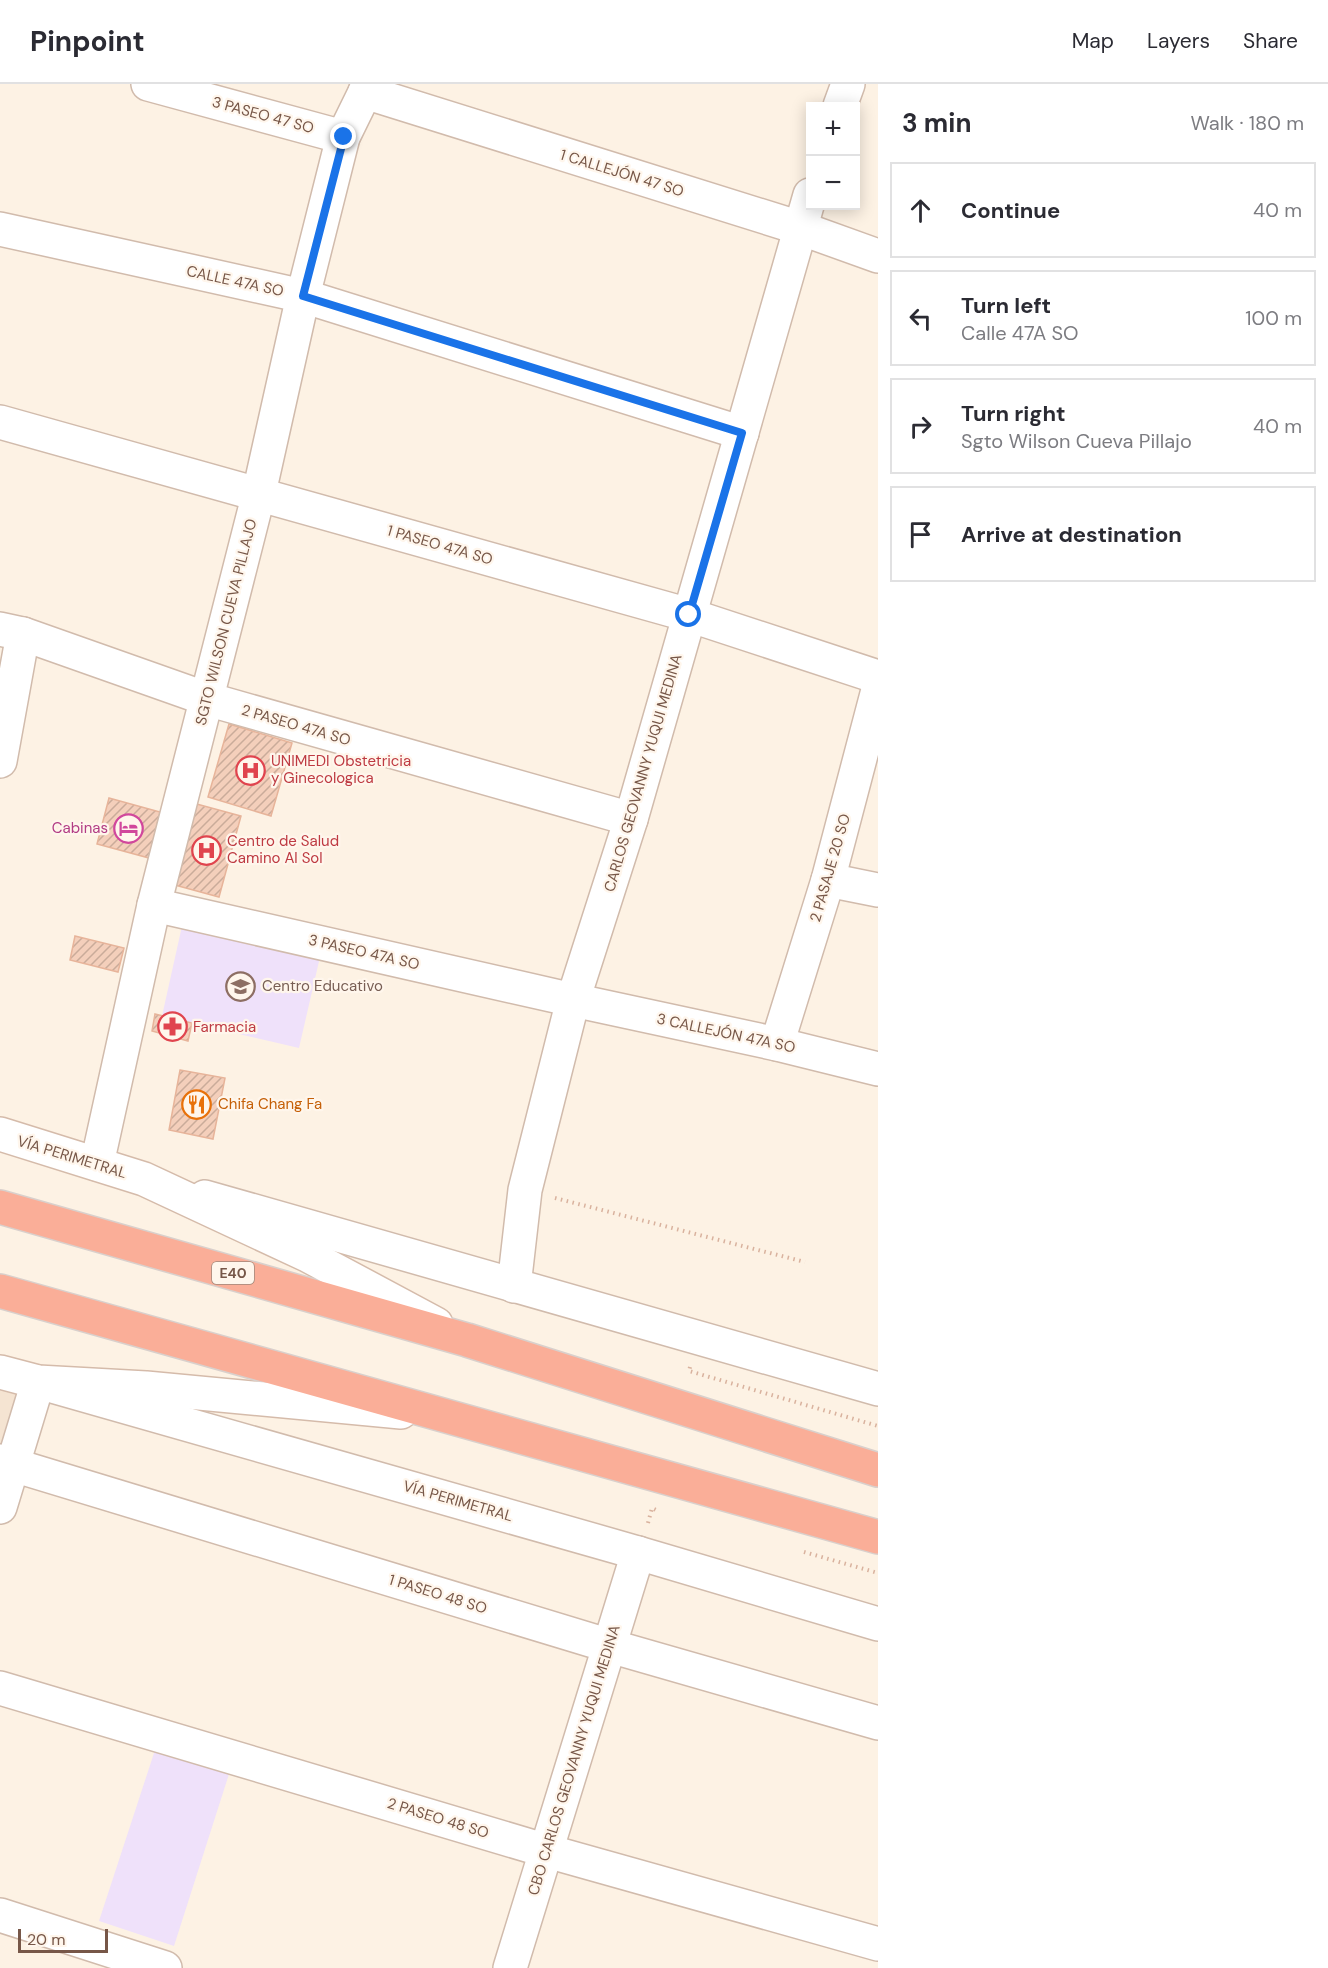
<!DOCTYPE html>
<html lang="en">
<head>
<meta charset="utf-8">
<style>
	:root { --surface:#fff; --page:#f2f2f3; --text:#2b2b33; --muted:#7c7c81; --line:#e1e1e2 }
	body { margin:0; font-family:"DM Sans",sans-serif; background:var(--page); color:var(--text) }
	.controls { position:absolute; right:18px; top:18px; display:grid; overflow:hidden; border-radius:0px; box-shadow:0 3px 15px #0003 }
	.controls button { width:54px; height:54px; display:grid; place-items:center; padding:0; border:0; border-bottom:2px solid var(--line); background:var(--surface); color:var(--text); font:30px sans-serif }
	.scale { position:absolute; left:18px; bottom:15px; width:90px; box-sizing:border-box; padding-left:6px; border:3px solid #775748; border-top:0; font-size:16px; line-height:21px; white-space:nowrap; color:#775748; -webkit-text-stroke:4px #fff6ec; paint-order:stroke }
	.stop { position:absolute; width:18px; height:18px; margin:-14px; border:4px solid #1a73e8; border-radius:50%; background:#fff }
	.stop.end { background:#1a73e8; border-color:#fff; box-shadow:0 2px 6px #0008 }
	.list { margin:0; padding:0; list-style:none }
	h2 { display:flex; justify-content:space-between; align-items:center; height:78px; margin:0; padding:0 24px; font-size:26px }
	h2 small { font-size:20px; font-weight:400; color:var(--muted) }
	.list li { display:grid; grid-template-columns:39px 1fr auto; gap:18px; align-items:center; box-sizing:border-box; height:96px; margin:0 12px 12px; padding:0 12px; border:2px solid var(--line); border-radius:0px }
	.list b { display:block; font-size:22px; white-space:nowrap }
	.list p { margin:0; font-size:20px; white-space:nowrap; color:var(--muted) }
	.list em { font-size:20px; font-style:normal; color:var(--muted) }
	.icon { flex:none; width:33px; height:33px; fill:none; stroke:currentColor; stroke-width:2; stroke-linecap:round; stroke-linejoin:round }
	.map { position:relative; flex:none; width:878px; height:1884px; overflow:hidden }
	header { display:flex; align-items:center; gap:36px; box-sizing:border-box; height:84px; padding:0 30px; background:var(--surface); border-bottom:2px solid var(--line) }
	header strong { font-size:28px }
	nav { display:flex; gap:33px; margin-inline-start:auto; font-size:21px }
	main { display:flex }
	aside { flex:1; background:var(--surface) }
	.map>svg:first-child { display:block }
	.residential { fill:#f5e4d2 }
	.education { fill:#efe1fa }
	.building { fill:url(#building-hatch); stroke:#e7b49a; stroke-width:1.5 }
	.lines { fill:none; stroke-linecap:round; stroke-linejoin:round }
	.street-casing { stroke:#d1bbac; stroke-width:36 }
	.secondary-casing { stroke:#d5bbaa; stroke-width:36 }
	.highway-casing { stroke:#d9d0cc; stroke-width:36 }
	.path { stroke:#d9b29e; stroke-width:4; stroke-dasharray:1.5 4.5; stroke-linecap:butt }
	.street { stroke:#fff; stroke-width:33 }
	.secondary { stroke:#fff; stroke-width:33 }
	.highway { stroke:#faae98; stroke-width:33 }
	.route { stroke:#1a73e8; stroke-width:8 }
	.labels { text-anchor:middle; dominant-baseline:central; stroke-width:4.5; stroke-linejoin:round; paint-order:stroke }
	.shield { fill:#fff6ec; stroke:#a08779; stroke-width:1.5 }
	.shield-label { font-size:14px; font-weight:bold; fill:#775748 }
	.street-label { font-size:15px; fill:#775748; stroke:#fff6ec }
	.health-label { font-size:15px; fill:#be3a42; stroke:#fff6ec; text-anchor:start }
	.hotel-label { font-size:15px; fill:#b23c85; stroke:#fff6ec; text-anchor:end }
	.education-label { font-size:15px; fill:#785e54; stroke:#fff6ec; text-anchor:start }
	.food-label { font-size:15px; fill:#c56008; stroke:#fff6ec; text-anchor:start }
</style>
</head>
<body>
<header>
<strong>Pinpoint</strong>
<nav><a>Map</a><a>Layers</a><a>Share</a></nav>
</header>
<main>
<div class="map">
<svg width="878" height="1884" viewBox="0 0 878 1884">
	<defs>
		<pattern id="building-hatch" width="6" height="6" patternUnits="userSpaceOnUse" patternTransform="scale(1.5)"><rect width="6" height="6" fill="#f4cfbb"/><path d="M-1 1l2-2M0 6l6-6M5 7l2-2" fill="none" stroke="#caab9a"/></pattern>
	</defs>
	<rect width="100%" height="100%" fill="#fdf2e4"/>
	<path class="residential" d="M 0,1297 L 28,1304 L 0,1386 Z"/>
	<g class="education">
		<path d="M 182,842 L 320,873 L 299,964 L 162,932 Z"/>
		<path d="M 155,1666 L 229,1690 L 174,1862 L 99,1837 Z"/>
	</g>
	<g class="building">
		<path d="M 229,640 L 292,659 L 271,732 L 208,713 Z"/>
		<path d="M 109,714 L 160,728 L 149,774 L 97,760 Z"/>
		<path d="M 193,719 L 241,732 L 219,813 L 171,800 Z"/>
		<path d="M 75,852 L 124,864 L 118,888 L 70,876 Z"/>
		<path d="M 155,930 L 192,939 L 188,957 L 152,947 Z"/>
		<path d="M 180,986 L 225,994 L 213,1055 L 169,1046 Z"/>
	</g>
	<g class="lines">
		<defs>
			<g id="street">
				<path d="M 148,0 L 343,53"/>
				<path d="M 365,8 L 800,144 L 878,172"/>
				<path d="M 840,22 L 848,0"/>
				<path d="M 0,145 L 303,212 L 742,349"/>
				<path d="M 0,338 L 689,531 L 878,593"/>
				<path d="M 0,545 L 23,550 L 207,615 L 631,735"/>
				<path d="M 0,677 L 23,550"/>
				<path d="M 828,796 L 878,806"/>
				<path d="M 154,821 L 573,916 L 777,960 L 878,985"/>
				<path d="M 777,960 L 828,796 L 878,606"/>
				<path d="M 97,1080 L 154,821 L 259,409 L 303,212 L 343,53 L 369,0"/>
				<path d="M 205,1113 L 878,1305"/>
				<path d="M 514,1202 L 525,1106 L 573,916 L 631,735 L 810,111"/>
				<path d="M 0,1377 L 610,1562 L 878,1639"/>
				<path d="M 0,1423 L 38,1298 L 638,1469 L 878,1540"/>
				<path d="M 0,1604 L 547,1767 L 878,1860"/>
				<path d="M 0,1831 L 165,1884"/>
				<path d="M 510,1884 L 638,1469"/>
			</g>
			<g id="secondary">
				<path d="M 0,1050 L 144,1095 L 307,1171 L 436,1240"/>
				<path d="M 0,1288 L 38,1298 L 146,1304 L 401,1328"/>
			</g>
			<g id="highway">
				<path d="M 0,1123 L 467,1256 L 878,1386"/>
				<path d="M 0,1207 L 878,1453"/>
			</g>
		</defs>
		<use href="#street" class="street-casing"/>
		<use href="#secondary" class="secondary-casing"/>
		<use href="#highway" class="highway-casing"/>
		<g class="path">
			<path d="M 555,1114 L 805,1178"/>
			<path d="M 690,1283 L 689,1287 L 878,1342"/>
			<path d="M 648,1439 L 652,1424 L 656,1426"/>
			<path d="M 804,1468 L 878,1489"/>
		</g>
		<use href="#street" class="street"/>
		<use href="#secondary" class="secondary"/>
		<use href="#highway" class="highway"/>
	</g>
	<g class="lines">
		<path class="route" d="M 344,53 L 303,212 L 742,349 L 689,531"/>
	</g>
	<defs>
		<symbol id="hospital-ring" viewBox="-11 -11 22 22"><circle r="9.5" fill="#fff6ec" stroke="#e0444e" stroke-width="1.5"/><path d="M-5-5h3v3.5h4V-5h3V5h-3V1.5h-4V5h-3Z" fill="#e0444e"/></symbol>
		<symbol id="hotel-ring" viewBox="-11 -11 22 22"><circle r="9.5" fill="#fff6ec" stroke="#d1479c" stroke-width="1.5"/><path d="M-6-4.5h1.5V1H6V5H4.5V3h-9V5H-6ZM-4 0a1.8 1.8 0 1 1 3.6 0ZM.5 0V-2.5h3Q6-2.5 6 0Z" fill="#d1479c"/></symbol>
		<symbol id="school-ring" viewBox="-11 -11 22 22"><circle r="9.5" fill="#fff6ec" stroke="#8d6e63" stroke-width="1.5"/><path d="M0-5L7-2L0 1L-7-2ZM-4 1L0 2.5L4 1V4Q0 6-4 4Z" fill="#8d6e63"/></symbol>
		<symbol id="pharmacy-ring" viewBox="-11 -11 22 22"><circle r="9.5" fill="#fff6ec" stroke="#e0444e" stroke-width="1.5"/><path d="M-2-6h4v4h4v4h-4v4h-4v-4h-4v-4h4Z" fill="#e0444e"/></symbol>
		<symbol id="restaurant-ring" viewBox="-11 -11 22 22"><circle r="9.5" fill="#fff6ec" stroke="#e8710a" stroke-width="1.5"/><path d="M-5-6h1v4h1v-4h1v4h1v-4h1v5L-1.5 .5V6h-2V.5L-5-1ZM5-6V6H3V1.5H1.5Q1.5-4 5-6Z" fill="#e8710a"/></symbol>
	</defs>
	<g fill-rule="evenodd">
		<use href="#hospital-ring" x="234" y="670" width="33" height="33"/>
		<use href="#hotel-ring" x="112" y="728" width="33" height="33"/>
		<use href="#hospital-ring" x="190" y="750" width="33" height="33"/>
		<use href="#school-ring" x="224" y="886" width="33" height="33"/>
		<use href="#pharmacy-ring" x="156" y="926" width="33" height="33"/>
		<use href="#restaurant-ring" x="180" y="1004" width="33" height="33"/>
	</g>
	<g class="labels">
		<rect class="shield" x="212" y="1178" width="42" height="22" rx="4.5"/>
		<g class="shield-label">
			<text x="233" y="1189">E40</text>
		</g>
		<g class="street-label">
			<text transform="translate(263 31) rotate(15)">3 PASEO 47 SO</text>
			<text transform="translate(622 89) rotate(17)">1 CALLEJÓN 47 SO</text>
			<text transform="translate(235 197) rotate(12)">CALLE 47A SO</text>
			<text transform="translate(440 461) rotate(16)">1 PASEO 47A SO</text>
			<text transform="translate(226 538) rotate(-76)">SGTO WILSON CUEVA PILLAJO</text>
			<text transform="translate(296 641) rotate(16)">2 PASEO 47A SO</text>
			<text transform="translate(643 689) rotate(-74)">CARLOS GEOVANNY YUQUI MEDINA</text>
			<text transform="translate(830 784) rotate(-74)">2 PASAJE 20 SO</text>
			<text transform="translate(364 868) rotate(13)">3 PASEO 47A SO</text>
			<text transform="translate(726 949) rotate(12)">3 CALLEJÓN 47A SO</text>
			<text transform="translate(72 1073) rotate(17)">VÍA PERIMETRAL</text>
			<text transform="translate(458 1417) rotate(16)">VÍA PERIMETRAL</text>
			<text transform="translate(438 1510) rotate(17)">1 PASEO 48 SO</text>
			<text transform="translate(574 1676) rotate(-73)">CBO CARLOS GEOVANNY YUQUI MEDINA</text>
			<text transform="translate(438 1734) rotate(17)">2 PASEO 48 SO</text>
		</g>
		<g class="health-label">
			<text x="271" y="677">UNIMEDI Obstetricia<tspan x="271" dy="17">y Ginecologica</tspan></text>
			<text x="227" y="757">Centro de Salud<tspan x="227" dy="17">Camino Al Sol</tspan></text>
			<text x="193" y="943">Farmacia</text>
		</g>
		<g class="hotel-label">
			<text x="108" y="744">Cabinas</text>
		</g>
		<g class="education-label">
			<text x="262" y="902">Centro Educativo</text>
		</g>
		<g class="food-label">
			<text x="218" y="1020">Chifa Chang Fa</text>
		</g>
	</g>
</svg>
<div class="controls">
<button>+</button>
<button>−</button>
</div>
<div class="scale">20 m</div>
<div class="stop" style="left:689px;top:531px"></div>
<div class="stop end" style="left:344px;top:53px"></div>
</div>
<aside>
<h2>3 min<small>Walk · 180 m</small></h2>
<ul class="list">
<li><svg class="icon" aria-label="ahead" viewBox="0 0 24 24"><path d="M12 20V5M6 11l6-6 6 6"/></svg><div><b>Continue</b></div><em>40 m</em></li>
<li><svg class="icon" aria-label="left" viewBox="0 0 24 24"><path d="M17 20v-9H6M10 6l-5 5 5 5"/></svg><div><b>Turn left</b><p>Calle 47A SO</p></div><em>100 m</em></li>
<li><svg class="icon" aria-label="right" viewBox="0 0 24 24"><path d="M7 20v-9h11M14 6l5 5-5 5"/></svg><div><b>Turn right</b><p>Sgto Wilson Cueva Pillajo</p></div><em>40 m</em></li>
<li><svg class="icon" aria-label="arrive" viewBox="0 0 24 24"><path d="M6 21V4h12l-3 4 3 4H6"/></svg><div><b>Arrive at destination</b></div></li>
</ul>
</aside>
</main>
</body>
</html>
